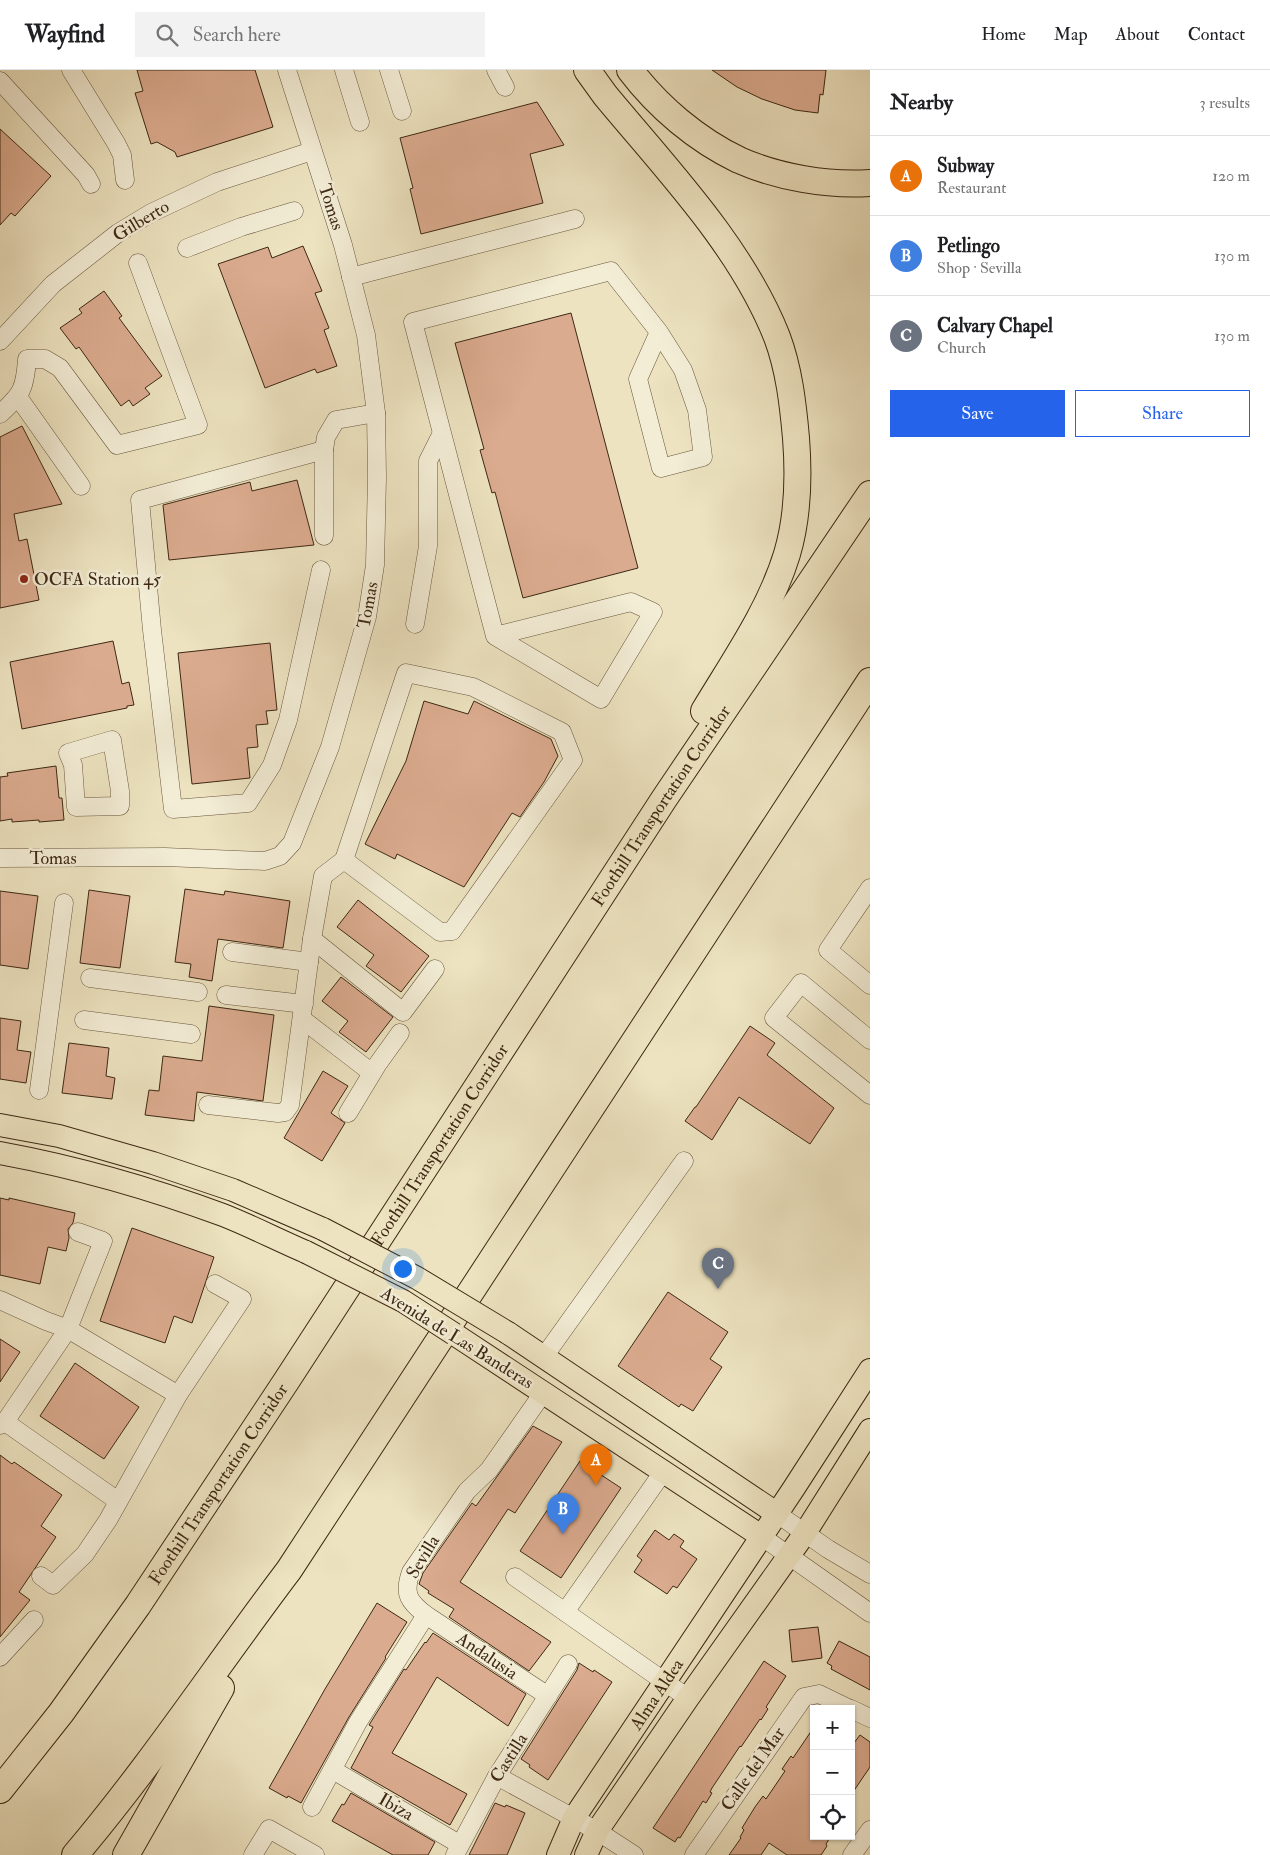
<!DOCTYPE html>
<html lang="en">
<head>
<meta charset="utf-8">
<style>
	:root { --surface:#fff; --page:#f2f2f2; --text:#202124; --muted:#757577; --line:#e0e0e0; --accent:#2563eb }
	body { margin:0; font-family:"IM FELL Double Pica",serif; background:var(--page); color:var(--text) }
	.controls { position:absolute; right:15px; bottom:15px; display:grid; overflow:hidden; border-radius:0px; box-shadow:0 1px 4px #0004 }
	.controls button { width:45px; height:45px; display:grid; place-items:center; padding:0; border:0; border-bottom:1px solid var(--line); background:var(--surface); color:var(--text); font:25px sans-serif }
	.you { position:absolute; left:402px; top:1198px; width:18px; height:18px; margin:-12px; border:4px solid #fff; border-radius:50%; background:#1a73e8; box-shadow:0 0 0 8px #1a73e833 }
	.badge { display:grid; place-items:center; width:32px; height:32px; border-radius:50%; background:var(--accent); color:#fff; font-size:16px; font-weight:700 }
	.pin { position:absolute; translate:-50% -41px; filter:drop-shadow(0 1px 2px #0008) }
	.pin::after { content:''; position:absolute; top:26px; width:18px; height:15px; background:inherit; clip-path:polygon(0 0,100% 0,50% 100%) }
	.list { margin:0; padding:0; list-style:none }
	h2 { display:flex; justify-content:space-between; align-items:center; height:65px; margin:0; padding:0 20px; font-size:21px }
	h2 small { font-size:16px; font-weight:400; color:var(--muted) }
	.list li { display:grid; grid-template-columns:32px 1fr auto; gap:15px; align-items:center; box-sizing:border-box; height:80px; padding:0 20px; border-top:1px solid var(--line) }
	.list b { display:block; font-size:19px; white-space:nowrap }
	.list p { margin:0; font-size:16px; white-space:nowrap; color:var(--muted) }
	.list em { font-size:16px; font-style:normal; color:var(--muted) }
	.actions { display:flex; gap:10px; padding:15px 20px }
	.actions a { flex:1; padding:11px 0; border:1px solid var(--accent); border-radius:0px; text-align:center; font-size:18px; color:var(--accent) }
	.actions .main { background:var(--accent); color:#fff }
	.icon { flex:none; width:28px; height:28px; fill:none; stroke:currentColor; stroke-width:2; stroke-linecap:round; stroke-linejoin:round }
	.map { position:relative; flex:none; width:870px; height:1785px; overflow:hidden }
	header { display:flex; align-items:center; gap:30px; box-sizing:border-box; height:70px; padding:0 25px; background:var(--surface); border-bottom:1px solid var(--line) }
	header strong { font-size:24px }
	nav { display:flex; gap:28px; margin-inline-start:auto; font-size:18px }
	.search { width:350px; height:45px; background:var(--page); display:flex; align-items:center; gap:12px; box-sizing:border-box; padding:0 18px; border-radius:0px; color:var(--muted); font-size:19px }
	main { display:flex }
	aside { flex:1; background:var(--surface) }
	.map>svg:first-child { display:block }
	.building { fill:#dbab8f; stroke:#3d2813 }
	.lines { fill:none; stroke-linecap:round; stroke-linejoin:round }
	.minor-casing { stroke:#69573e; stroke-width:19 }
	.major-casing { stroke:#3d2813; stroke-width:24 }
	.highway-casing { stroke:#3d2813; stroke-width:28 }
	.minor { stroke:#f3edd6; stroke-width:18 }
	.major { stroke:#ede3c0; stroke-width:22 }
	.highway { stroke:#ede3c0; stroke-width:26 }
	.major-bridge-casing { stroke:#3d2813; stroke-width:24; stroke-linecap:butt }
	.major-bridge { stroke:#ede3c0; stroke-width:22 }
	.poi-dot { fill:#8f2418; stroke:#f3edd6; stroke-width:2 }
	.labels { text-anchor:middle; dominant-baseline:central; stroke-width:5; stroke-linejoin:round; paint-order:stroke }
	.street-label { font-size:18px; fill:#3d2813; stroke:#f3edd6 }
	.poi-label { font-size:18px; fill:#3d2813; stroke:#f3edd6; text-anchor:start }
</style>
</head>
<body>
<header>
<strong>Wayfind</strong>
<div class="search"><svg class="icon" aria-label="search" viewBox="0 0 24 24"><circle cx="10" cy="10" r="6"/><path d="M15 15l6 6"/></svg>Search here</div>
<nav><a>Home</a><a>Map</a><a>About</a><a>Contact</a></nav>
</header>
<main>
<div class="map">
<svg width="870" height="1785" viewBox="0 0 870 1785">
	<rect width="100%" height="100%" fill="#ede3c0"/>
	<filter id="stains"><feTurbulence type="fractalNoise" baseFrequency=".004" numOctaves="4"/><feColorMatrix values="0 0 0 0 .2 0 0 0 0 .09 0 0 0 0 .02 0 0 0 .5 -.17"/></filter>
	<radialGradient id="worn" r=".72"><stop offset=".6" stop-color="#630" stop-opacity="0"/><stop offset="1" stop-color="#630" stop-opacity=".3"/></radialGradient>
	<g class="building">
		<path d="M 137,0 L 255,0 L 273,57 L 177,87 L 175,82 L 157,72 L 151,74 L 135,23 L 143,21 Z"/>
		<path d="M 712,0 L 826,0 L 823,25 L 820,24 L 818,43 L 795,40 L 762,29 L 737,17 Z"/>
		<path d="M 537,32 L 564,75 L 530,84 L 543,133 L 421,164 L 410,119 L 413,118 L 400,68 Z"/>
		<path d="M 0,59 L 51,106 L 15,146 L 11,143 L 0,155 Z"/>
		<path d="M 303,176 L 322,221 L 315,223 L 329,258 L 324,260 L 337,296 L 317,303 L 315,299 L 265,318 L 218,194 L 268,177 L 272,188 Z"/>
		<path d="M 104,221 L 122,246 L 119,248 L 162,306 L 145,318 L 150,324 L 133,336 L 129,330 L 121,336 L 79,277 L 76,279 L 60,258 L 82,243 L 79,239 Z"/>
		<path d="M 571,243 L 638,498 L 523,528 L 495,422 L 492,423 L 480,380 L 484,379 L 455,273 Z"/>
		<path d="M 22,356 L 62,434 L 14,444 L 19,471 L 27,469 L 39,530 L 0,538 L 0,367 Z"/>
		<path d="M 297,410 L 314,475 L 169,490 L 163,435 L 250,412 L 252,421 Z"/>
		<path d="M 113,571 L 122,614 L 129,612 L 134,635 L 127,636 L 127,638 L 22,659 L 10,592 Z"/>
		<path d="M 270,573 L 277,640 L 266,641 L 268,654 L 256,655 L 258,677 L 247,678 L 250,708 L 192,714 L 178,583 Z"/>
		<path d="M 424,631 L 468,644 L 474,631 L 551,669 L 558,686 L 544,712 L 520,747 L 512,743 L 464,817 L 397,784 L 395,789 L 365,774 L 406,691 Z"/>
		<path d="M 56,696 L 59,728 L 62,728 L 64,750 L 39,752 L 39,750 L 12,752 L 12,749 L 0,751 L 0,707 L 8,706 L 7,703 Z"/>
		<path d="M 185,819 L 224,825 L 225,821 L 290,831 L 283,878 L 218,869 L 212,911 L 189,907 L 191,894 L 175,892 Z"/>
		<path d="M 89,820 L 130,826 L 120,898 L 80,893 Z"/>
		<path d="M 0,821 L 38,826 L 28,899 L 0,895 Z"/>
		<path d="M 358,830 L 429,886 L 401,922 L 366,896 L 374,885 L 337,857 Z"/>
		<path d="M 341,907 L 393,947 L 366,982 L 339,962 L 348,951 L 322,931 Z"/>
		<path d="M 209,936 L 274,945 L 263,1031 L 197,1022 L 194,1051 L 145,1045 L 149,1020 L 159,1021 L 163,986 L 202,991 Z"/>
		<path d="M 0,948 L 21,951 L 17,980 L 31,982 L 26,1013 L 0,1009 Z"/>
		<path d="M 750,956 L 775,973 L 767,985 L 834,1038 L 810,1074 L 739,1027 L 712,1070 L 685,1051 L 695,1037 L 696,1037 Z"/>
		<path d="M 69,973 L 109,978 L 106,1006 L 115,1008 L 112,1029 L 62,1023 Z"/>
		<path d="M 323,1001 L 348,1016 L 331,1043 L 345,1053 L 322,1091 L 284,1068 Z"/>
		<path d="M 0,1128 L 9,1130 L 9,1128 L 75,1143 L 73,1153 L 68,1159 L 69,1168 L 66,1181 L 48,1177 L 40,1214 L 0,1205 Z"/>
		<path d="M 132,1158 L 214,1187 L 192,1253 L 174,1246 L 165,1273 L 100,1251 Z"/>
		<path d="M 668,1222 L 728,1262 L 710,1289 L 722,1297 L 693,1341 L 681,1334 L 679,1337 L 618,1296 Z"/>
		<path d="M 0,1269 L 20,1282 L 0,1312 Z"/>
		<path d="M 75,1293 L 139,1337 L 104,1389 L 40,1346 Z"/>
		<path d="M 533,1356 L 562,1372 L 515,1443 L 508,1439 L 460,1512 L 551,1572 L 529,1601 L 449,1547 L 454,1539 L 428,1523 L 429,1521 L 419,1514 L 423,1503 L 472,1433 L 476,1436 Z"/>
		<path d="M 0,1385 L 12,1394 L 14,1392 L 62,1425 L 41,1456 L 56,1467 L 19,1522 L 30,1530 L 0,1567 Z"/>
		<path d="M 580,1391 L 621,1418 L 561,1508 L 520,1481 Z"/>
		<path d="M 655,1460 L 669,1470 L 674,1464 L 684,1471 L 680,1477 L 697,1489 L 677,1518 L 673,1516 L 667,1524 L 634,1502 L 642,1490 L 637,1486 Z"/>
		<path d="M 377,1533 L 407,1552 L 385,1587 L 386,1588 L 349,1647 L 301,1733 L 288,1726 L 287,1728 L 269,1718 L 325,1619 Z"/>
		<path d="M 818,1557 L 822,1588 L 792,1592 L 789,1560 Z"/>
		<path d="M 433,1563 L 526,1624 L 508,1656 L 437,1607 L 392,1683 L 467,1724 L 450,1755 L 351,1698 L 373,1657 L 369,1655 L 404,1599 L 406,1600 L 425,1572 L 426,1573 Z"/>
		<path d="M 839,1571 L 870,1587 L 870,1620 L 831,1599 L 832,1596 L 827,1593 Z"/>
		<path d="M 764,1591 L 786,1606 L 766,1637 L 768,1639 L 761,1650 L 760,1649 L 741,1677 L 740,1676 L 712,1718 L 710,1722 L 712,1723 L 706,1733 L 703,1731 L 680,1768 L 678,1767 L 675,1772 L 653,1758 Z"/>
		<path d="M 579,1593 L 593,1602 L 594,1600 L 612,1612 L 548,1710 L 529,1697 L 530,1695 L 521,1689 L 577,1600 Z"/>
		<path d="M 814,1657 L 814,1766 L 831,1766 L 826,1774 L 827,1776 L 821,1785 L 787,1785 L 769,1773 L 761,1785 L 729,1785 L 741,1768 L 740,1767 L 744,1760 L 742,1758 L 755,1737 L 763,1726 L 766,1729 L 785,1701 L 782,1699 L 791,1686 L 793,1688 Z"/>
		<path d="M 860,1665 L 870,1672 L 870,1697 L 851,1725 L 851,1677 Z"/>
		<path d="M 351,1723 L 435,1772 L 428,1785 L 393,1785 L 332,1751 L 342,1734 L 344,1735 Z"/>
		<path d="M 495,1733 L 505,1737 L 506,1735 L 525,1743 L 507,1785 L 469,1785 Z"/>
	</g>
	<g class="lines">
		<defs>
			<g id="minor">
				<path d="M 71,0 L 116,73 L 122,85 L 125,110"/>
				<path d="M 344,0 L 360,52"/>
				<path d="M 389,0 L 402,41"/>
				<path d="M 496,0 L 505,17"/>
				<path d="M 0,11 L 86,105 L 91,114"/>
				<path d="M 187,178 L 241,157 L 294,141"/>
				<path d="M 351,207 L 575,149"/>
				<path d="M 0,271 L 53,214 L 118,163 L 151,143 L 217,112 L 312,81"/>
				<path d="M 18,327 L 81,416"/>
				<path d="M 0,344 C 22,324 25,319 27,289 L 45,289 L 60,298 L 117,375 L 198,355 L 138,193"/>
				<path d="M 324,466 L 324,380 L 326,367 L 336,350 L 376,343"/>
				<path d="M 321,500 L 288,650 L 272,695 L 248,733 L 173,739 L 152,560 L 140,430 L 324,380"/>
				<path d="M 415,554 L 428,476 L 428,391 L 441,365"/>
				<path d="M 495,566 L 631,532 L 653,542 L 601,629 L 495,566 L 413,252 L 611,201 L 659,262 L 683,300 L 697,340 L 703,387 L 661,398 L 638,309 L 659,262"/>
				<path d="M 406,603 L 473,617 L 562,662 L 573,690 L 452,861 L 440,862 L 344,790 Z"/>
				<path d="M 112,670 L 120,721 L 120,736 L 76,737 L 73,695 L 68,683 Z"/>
				<path d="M 0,788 L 165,787 L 265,791 L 280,786 L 292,773 L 330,677 L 367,547 L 375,495 L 377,407 L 376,343 L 366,265 L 343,175 L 287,0"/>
				<path d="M 870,818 L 828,880 L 870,915"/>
				<path d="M 312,869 L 403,942 L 435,899"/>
				<path d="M 232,882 L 309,892"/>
				<path d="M 90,908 L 198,922"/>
				<path d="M 226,925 L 304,934"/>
				<path d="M 302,949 L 372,1003"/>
				<path d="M 84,950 L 191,964"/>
				<path d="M 870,970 L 801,913 L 774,948 L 870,1025"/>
				<path d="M 39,1020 L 64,833"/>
				<path d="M 208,1035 L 278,1043 L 285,1042 L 290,1035 L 312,869 L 323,806 L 344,790"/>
				<path d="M 348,1043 L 377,995 L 400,963"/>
				<path d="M 0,1230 L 46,1251 L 68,1259 L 178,1325"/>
				<path d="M 543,1288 L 684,1091"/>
				<path d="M 5,1352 L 118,1431"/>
				<path d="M 0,1355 L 5,1352 L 68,1259 L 103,1171 L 78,1162"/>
				<path d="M 776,1443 L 828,1479 L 870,1504"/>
				<path d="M 761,1466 L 870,1543"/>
				<path d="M 41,1506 L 53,1515 L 85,1484 L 108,1450 L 178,1325 L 242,1229 L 215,1214"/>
				<path d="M 515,1507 L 688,1628"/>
				<path d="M 565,1542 L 663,1402"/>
				<path d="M 426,1545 L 548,1626"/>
				<path d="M 0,1587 L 34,1550"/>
				<path d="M 851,1639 L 870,1648"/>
				<path d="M 333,1700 L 459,1774"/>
				<path d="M 497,1706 L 597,1761 L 634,1785"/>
				<path d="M 312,1737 L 358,1652 L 426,1545 C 409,1532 403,1524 411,1502 L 467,1421 L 489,1400 L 543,1323"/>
				<path d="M 253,1785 L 269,1759 L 315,1785"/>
				<path d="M 455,1785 L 497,1706 L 568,1594"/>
				<path d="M 694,1785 L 804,1627 L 819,1624 L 850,1639"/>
				<path d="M 852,1785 L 870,1760"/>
			</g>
			<g id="major">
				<path d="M 0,1055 L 59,1066 L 153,1093 L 233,1120 L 323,1159"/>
				<path d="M 0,1083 C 76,1097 150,1118 223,1145 C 251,1156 278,1170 306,1182"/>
				<path d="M 508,1263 L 776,1443"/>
				<path d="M 454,1264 L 761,1466"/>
				<path id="s1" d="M 558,1785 L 574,1748 L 794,1418 L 870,1300"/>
				<path d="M 586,1785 L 597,1761 L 688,1628 L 805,1463 L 870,1360"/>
			</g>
			<g id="highway">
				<path d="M 587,0 L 605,25 C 667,100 741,176 777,267 C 789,299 793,334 796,368 C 799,406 798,447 787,484 C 770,540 734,591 704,641"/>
				<path d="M 630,0 C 658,37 697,70 739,90 C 777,107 828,116 870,113"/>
				<path id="s2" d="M 0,1720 L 61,1643 L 138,1535 L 287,1310 L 664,729 L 870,424"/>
				<path d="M 75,1785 C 152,1694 217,1595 289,1500 L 870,611"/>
				<path d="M 126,1785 L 221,1618"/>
			</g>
		</defs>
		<use href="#minor" class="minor-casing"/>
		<use href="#major" class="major-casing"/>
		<use href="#highway" class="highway-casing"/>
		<use href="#minor" class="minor"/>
		<use href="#major" class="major"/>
		<use href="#highway" class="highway"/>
		<defs>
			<g id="major-bridge">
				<path d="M 323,1159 L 417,1208 L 508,1263"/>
				<path d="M 306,1182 L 403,1231 L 454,1264"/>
			</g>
		</defs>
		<use href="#major-bridge" class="major-bridge-casing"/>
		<use href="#major-bridge" class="major-bridge"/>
	</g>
	<circle class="poi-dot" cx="24" cy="509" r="5"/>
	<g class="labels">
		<g class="street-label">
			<text transform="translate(331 137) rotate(72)">Tomas</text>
			<text transform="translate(141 151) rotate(-31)">Gilberto</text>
			<text transform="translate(368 535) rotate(-79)">Tomas</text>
			<text stroke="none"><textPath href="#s2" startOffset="1186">Foothill Transportation Corridor</textPath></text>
			<text x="53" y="788">Tomas</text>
			<text stroke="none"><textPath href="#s2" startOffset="781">Foothill Transportation Corridor</textPath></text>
			<text transform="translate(457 1268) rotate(32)">Avenida de Las Banderas</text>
			<text stroke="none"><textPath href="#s2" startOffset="376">Foothill Transportation Corridor</textPath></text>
			<text transform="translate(423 1487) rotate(-59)">Sevilla</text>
			<text transform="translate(487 1586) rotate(34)">Andalusia</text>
			<text stroke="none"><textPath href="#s1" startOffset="189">Alma Aldea</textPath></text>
			<text transform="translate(509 1688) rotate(-58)">Castilla</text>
			<text transform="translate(753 1699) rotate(-55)">Calle del Mar</text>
			<text transform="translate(396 1737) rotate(30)">Ibiza</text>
		</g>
		<g class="poi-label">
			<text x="34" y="509">OCFA Station 45</text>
		</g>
	</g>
	<rect width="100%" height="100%" filter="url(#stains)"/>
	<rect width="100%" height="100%" fill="url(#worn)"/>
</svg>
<div class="controls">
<button>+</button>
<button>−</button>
<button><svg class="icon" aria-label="locate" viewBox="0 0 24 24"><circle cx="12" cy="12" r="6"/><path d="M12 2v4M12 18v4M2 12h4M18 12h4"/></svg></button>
</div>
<div class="you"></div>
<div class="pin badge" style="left:596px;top:1415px;background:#e8710a">A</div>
<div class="pin badge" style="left:563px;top:1464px;background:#3f7fe0">B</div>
<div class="pin badge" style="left:718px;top:1219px;background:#6b7280">C</div>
</div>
<aside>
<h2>Nearby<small>3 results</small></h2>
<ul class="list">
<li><span class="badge" style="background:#e8710a">A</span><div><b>Subway</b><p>Restaurant</p></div><em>120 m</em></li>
<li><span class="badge" style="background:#3f7fe0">B</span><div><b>Petlingo</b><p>Shop · Sevilla</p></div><em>130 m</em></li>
<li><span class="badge" style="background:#6b7280">C</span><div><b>Calvary Chapel</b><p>Church</p></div><em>130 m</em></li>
</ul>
<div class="actions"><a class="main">Save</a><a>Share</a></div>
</aside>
</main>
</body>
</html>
